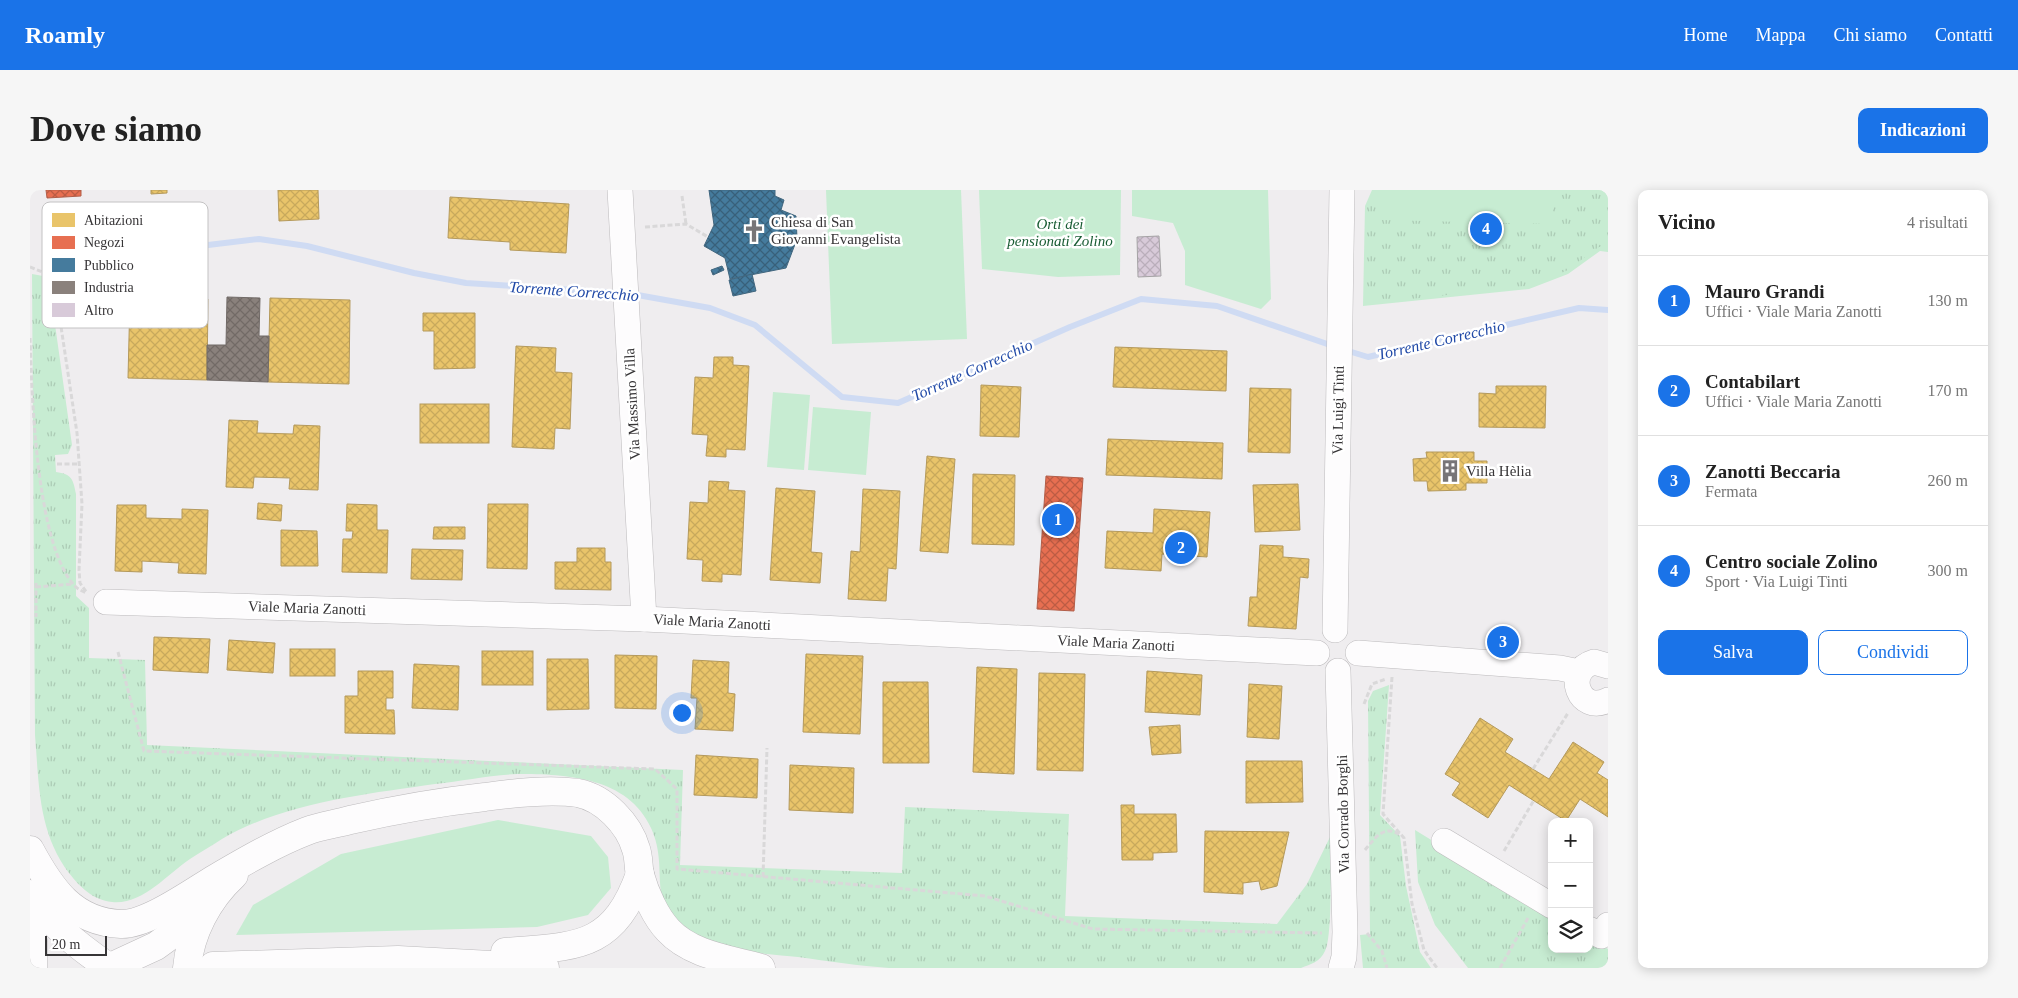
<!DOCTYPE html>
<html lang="it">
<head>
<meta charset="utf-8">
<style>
	:root { --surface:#fff; --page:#f6f6f6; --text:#222; --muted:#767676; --line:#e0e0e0; --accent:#1a73e8 }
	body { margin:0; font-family:Georgia,serif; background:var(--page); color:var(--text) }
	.controls { position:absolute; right:15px; bottom:15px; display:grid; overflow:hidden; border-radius:10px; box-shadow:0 2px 12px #0003 }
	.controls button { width:45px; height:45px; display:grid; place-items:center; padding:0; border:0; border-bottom:1px solid var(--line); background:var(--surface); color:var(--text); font:25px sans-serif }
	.scale { position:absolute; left:15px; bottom:12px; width:62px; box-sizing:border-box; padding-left:5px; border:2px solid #373537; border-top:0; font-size:14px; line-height:18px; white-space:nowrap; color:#373537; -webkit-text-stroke:4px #fff; paint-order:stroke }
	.you { position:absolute; left:651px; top:522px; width:18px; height:18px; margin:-12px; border:4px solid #fff; border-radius:50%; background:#1a73e8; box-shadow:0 0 0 8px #1a73e833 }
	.badge { display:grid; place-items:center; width:32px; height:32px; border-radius:50%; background:var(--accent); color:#fff; font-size:16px; font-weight:700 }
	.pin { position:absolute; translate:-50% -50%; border:2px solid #fff; box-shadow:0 1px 5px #0006 }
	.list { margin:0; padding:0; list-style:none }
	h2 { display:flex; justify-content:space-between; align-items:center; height:65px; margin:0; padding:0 20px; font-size:21px }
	h2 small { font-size:16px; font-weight:400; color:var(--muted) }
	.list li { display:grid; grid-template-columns:32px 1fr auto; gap:15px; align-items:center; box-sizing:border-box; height:90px; padding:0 20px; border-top:1px solid var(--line) }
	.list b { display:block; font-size:19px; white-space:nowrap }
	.list p { margin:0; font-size:16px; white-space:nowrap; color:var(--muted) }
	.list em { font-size:16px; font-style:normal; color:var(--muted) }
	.actions { display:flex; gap:10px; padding:15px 20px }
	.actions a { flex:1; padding:11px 0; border:1px solid var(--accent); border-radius:10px; text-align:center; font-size:18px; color:var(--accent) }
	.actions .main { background:var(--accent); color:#fff }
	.icon { flex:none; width:28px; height:28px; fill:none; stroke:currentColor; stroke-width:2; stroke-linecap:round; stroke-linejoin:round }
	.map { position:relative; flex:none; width:1578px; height:778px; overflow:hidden; border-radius:10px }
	header { display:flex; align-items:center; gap:30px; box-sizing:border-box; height:70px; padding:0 25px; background:var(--accent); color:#fff }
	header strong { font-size:24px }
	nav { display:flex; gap:28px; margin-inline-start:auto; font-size:18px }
	.intro { display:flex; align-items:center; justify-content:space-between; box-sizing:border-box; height:120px; padding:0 30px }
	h1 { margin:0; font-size:35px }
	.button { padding:12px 22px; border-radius:10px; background:var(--accent); color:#fff; font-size:18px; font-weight:700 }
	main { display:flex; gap:30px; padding:0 30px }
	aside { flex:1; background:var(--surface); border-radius:10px; box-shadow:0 2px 12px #0003 }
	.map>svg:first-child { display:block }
	.green { fill:#c7ecd2 }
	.park { fill:url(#park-tufts) }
	.homes { fill:url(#homes-cross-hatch); stroke:#b4995b }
	.shops { fill:url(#shops-cross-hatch); stroke:#b25e49 }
	.public { fill:url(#public-cross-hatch); stroke:#41667e }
	.industry { fill:url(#industry-cross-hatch); stroke:#716a67 }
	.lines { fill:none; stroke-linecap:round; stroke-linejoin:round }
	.stream { stroke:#cfdbf3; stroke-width:6 }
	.building { fill:url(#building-cross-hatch); stroke:#a5a3a5 }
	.street-casing { stroke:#bcbabc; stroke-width:26 }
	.primary-casing { stroke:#bcbabc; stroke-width:29 }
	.highway-casing { stroke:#bcbabc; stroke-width:29 }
	.path { stroke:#d9d8d9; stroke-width:3; stroke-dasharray:5 2.5; stroke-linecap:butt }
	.street { stroke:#fdfcfd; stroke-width:25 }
	.primary { stroke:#fdfcfd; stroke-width:28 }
	.highway { stroke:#fdfcfd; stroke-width:28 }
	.labels { text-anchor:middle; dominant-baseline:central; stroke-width:5; stroke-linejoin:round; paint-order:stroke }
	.poi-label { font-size:15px; fill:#373537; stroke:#fff; text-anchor:start }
	.park-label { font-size:15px; font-style:italic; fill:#195c34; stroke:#fff }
	.street-label { font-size:15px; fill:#373537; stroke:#fff }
	.water-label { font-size:16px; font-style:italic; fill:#2049a7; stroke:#fff }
	.key { fill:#fff; stroke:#c3c2c3; stroke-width:1 }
	.key-label { font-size:14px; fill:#373537 }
</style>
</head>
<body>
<header>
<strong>Roamly</strong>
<nav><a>Home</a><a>Mappa</a><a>Chi siamo</a><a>Contatti</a></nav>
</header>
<div class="intro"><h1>Dove siamo</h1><a class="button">Indicazioni</a></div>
<main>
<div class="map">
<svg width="1578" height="778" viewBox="0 0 1578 778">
	<defs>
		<pattern id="park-tufts" width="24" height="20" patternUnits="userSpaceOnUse" patternTransform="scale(1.25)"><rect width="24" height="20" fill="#c7ecd2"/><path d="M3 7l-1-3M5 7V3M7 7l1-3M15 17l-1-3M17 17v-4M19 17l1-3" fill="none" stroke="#accbb5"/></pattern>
		<pattern id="homes-cross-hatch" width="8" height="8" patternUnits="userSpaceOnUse" patternTransform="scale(1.25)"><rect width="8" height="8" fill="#e9c46a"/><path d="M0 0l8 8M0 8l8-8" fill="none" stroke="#c8a95c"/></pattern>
		<pattern id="shops-cross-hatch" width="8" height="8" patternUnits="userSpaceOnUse" patternTransform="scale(1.25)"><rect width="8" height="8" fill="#e76f51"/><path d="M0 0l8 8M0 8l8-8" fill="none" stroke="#bc5c44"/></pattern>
		<pattern id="public-cross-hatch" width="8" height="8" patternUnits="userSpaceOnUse" patternTransform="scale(1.25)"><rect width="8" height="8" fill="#457b9d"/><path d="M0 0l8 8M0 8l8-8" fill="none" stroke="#38607a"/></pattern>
		<pattern id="industry-cross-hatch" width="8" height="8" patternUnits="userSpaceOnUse" patternTransform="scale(1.25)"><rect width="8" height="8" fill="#8a817c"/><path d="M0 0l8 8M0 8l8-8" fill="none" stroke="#726a66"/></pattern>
		<pattern id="building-cross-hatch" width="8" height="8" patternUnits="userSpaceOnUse" patternTransform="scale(1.25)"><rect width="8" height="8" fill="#d8cad9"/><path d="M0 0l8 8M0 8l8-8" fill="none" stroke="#baaebb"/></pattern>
	</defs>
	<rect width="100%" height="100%" fill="#efedef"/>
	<g class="green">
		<path d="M 796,0 L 931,0 L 937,149 L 802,154 Z"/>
		<path d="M 949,0 L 1091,0 L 1090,85 L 1028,87 L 952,79 Z"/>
		<path d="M 1102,0 L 1238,0 L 1241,109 L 1231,119 L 1155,95 L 1155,61 L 1143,33 L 1102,26 Z"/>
		<path d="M 1342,0 L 1578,0 L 1578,62 L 1570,61 L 1538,84 L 1499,99 L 1333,116 L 1335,16 Z"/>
		<path d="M 743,202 L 780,205 L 774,280 L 737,277 Z"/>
		<path d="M 783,217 L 841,222 L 836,285 L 778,280 Z"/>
		<path d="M 468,630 L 561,646 L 578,667 L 581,698 L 558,725 L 507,737 L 206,745 L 223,715 L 311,664 Z"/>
	</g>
	<g class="park">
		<path d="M 1345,0 L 1351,0 L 1352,30 L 1522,34 L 1523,0 L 1578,0 L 1578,57 L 1569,57 L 1536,81 L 1499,96 L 1336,114 L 1337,17 Z"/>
		<path d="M 2,84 L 13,86 L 19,92 L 42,255 L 38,264 L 25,265 L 26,282 C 42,284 43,289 46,304 L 46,406 L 59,418 L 59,468 L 115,470 L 117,555 L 653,580 L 650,675 L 872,683 L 875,617 L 1039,624 L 1035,726 L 1247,734 L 1277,694 L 1301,645 C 1300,667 1303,746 1295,761 C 1290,772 1281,774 1271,778 C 1179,778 1088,778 996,778 C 951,778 904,778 859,778 C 829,776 798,771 768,767 C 741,764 694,762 671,749 C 609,716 642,684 621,638 C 598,587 536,584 488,584 C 461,585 432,591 405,594 C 336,604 253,613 192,649 C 182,656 170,662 160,669 C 136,685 113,715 82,712 C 63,710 50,697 39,683 C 8,642 9,594 5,545 Z"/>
		<path d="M 1359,495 L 1350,625 L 1370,646 L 1376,696 L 1390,762 L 1401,778 L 1333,778 L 1330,745 L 1340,744 L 1338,511 L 1343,501 Z"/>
		<path d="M 1385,640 L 1522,724 L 1522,759 L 1559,759 L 1559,747 L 1578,759 L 1578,778 L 1438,778 L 1405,735 L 1388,692 Z"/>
	</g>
	<g class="homes">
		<path d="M 121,0 L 137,0 L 137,3 L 121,4 Z"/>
		<path d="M 248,0 L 288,0 L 289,29 L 249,31 Z"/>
		<path d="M 420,7 L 539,14 L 536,63 L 480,60 L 480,52 L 418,48 Z"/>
		<path d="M 100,107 L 178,109 L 177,190 L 98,188 Z"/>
		<path d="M 240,108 L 320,110 L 319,194 L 238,192 Z"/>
		<path d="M 393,123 L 445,123 L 445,178 L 404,179 L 404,141 L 393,141 Z"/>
		<path d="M 486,156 L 526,158 L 525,182 L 542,183 L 540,239 L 525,238 L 524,259 L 482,257 Z"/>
		<path d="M 1085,157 L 1197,161 L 1196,201 L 1083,197 Z"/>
		<path d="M 684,167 L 703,167 L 703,175 L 719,176 L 715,260 L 696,259 L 696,267 L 676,266 L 678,245 L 662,244 L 665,187 L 683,188 Z"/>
		<path d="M 951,195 L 991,197 L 989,247 L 950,246 Z"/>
		<path d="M 1466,196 L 1516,196 L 1515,238 L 1449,237 L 1449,203 L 1466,204 Z"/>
		<path d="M 1220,198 L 1261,199 L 1260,263 L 1218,262 Z"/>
		<rect x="390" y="214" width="69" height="39"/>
		<path d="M 199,230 L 228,231 L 227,243 L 263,244 L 264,235 L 290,236 L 288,300 L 259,299 L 260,288 L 224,287 L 223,298 L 196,297 Z"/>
		<path d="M 1078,249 L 1193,253 L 1192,289 L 1076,285 Z"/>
		<path d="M 1396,262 L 1444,262 L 1444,271 L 1457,271 L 1457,293 L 1436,293 L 1436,300 L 1398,301 L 1397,291 L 1384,291 L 1383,269 L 1397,268 Z"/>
		<path d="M 897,266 L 925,269 L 918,363 L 890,361 Z"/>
		<path d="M 943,284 L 985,285 L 984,355 L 942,354 Z"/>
		<path d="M 679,291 L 699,292 L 698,300 L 715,301 L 711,385 L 692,384 L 692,392 L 672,391 L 673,370 L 657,369 L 660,312 L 678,313 Z"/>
		<path d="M 1268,294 L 1270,340 L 1225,342 L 1223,295 Z"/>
		<path d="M 746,298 L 785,301 L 781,362 L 792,363 L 790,393 L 740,390 Z"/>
		<path d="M 833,299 L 870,301 L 866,379 L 858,378 L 856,411 L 818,409 L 821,361 L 830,362 Z"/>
		<path d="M 228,313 L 252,315 L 251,331 L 227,329 Z"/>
		<path d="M 317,314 L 347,315 L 347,340 L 358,340 L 357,383 L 312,382 L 313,349 L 322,349 L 323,341 L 316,341 Z"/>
		<path d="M 458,314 L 498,314 L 497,379 L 457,378 Z"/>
		<path d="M 87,315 L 116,315 L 116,328 L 152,329 L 152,319 L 178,320 L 176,384 L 148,383 L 149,373 L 112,371 L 112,382 L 85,381 Z"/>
		<path d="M 1124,319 L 1180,322 L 1177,367 L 1132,364 L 1131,381 L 1075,378 L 1077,341 L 1123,343 Z"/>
		<path d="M 404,337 L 435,337 L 435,349 L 403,349 Z"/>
		<path d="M 251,340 L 287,341 L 288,376 L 251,376 Z"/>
		<path d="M 1230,355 L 1253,356 L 1253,367 L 1279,369 L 1278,388 L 1270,387 L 1266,439 L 1218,436 L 1220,407 L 1227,407 Z"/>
		<path d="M 547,358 L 575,358 L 575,372 L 581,372 L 581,400 L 525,399 L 525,372 L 547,372 Z"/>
		<path d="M 382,359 L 433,360 L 432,390 L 381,389 Z"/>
		<path d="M 124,447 L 180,449 L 178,483 L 123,480 Z"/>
		<path d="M 199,450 L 245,453 L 243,483 L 197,480 Z"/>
		<rect x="260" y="459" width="45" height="27"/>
		<rect x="452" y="461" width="51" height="34"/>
		<path d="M 776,464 L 833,466 L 830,544 L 773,542 Z"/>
		<path d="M 585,465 L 627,466 L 626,519 L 585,518 Z"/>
		<path d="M 517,469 L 558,469 L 559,519 L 517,520 Z"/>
		<path d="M 663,470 L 699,472 L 698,503 L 705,504 L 703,541 L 665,539 L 667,508 L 661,508 Z"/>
		<path d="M 384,474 L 429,476 L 428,520 L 382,518 Z"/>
		<path d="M 947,477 L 987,479 L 984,584 L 943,582 Z"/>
		<path d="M 328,481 L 363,481 L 363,508 L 356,508 L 356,520 L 364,520 L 365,544 L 315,543 L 315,506 L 328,506 Z"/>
		<path d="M 1117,481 L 1172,485 L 1170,525 L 1115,522 Z"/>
		<path d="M 1009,483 L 1055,484 L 1053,581 L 1007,580 Z"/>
		<path d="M 853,492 L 898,492 L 899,573 L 853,573 Z"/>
		<path d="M 1219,494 L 1252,496 L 1249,549 L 1217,547 Z"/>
		<path d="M 1450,528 L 1483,549 L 1475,562 L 1519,589 L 1543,552 L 1574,572 L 1567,583 L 1578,590 L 1578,627 L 1550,609 L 1536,631 L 1479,595 L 1458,628 L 1422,605 L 1430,593 L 1415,584 Z"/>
		<path d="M 1150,535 L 1151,563 L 1122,565 L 1119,537 Z"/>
		<path d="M 666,565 L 728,569 L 727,608 L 664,605 Z"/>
		<path d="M 1216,571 L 1272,571 L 1273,612 L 1216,613 Z"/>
		<path d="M 760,575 L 824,578 L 823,623 L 759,620 Z"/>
		<path d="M 1091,615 L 1104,615 L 1104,624 L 1146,624 L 1147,662 L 1123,663 L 1123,670 L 1092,670 Z"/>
		<path d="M 1175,641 L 1259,642 L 1247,696 L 1231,700 L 1229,691 L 1213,693 L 1213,704 L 1174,702 Z"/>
	</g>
	<g class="shops">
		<path d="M 16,0 L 51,0 L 51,6 L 17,8 Z"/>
		<path d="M 1016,286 L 1053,288 L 1044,421 L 1007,419 Z"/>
	</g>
	<g class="public">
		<path d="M 679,0 L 745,0 L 745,6 L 754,10 L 751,20 L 766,26 L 767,49 L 756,78 L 700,89 L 695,68 L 674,56 L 684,35 Z"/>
		<path d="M 692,76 L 694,80 L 683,85 L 681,80 Z"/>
		<path d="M 722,84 L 726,101 L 703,106 L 699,90 Z"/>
	</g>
	<path class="industry" d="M 197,107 L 230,108 L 229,146 L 239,146 L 238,192 L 177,190 L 177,155 L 196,155 Z"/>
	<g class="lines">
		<g class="stream">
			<path d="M 24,58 L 102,74 L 140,71 L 178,55 L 229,49 L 277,56 L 384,83 L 436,93 L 590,103"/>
			<path d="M 602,104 L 680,118 L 725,135 L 812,207 L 868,213 L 1040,137 L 1111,109 L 1187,116 L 1303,156"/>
			<path d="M 1315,160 L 1338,167 L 1549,118 L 1578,120"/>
		</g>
	</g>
	<path class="building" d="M 1129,46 L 1131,86 L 1108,87 L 1107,47 Z"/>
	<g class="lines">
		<defs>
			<g id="street">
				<path d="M 590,0 L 614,429"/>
				<path d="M 76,412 L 614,429 L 1287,463"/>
				<path d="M 1305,440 L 1312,0"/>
				<path d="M 1328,463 L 1530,478 L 1549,482"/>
				<path d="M 1578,476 L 1564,472 C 1533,481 1549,525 1578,510"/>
				<path d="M 1308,481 L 1315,742 L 1314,767 L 1311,778"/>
				<path d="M 1414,651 L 1522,716"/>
				<path d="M 1559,739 L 1571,746 L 1578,735"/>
			</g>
			<g id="primary">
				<path d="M 0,704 C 22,735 43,752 74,774"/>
				<path d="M 0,736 L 3,751 L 3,778"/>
			</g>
			<g id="highway">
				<path d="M 0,660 C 21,699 43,732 91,734 C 117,735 164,701 186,688 C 215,671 246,653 277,641 C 290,636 306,634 320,630 C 364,620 409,612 455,607 C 484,603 518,599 548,603 C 574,608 599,634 606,659 C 609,667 608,676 610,685 C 615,703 625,726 638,740 C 661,765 699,769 731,778"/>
				<path d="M 475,762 C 546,756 583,760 610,684"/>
				<path d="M 85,775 L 126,756 L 174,721"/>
				<path d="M 183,776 L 368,770 L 515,778"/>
				<path d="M 157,778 C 160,743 178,709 204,685"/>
			</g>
		</defs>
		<use href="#street" class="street-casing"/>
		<use href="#primary" class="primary-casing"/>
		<use href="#highway" class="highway-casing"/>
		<g class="path">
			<path d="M 652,6 L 656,34"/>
			<path d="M 615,37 L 656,34 L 678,47"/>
			<path d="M 0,77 L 20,85 L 30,130 L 47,243 L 52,314 L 49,380 L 50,393 L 57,403"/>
			<path d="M 0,148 C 2,206 6,353 44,395 C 47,399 52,401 57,403"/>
			<path d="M 27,274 L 49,274"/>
			<path d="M 6,393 L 6,427"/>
			<path d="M 6,397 L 43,394"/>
			<path d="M 88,462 L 114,561 L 625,579 L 647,599 L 647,679 L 955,706 L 1063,739 L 1292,743"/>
			<path d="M 1362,487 L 1353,624 L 1374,648 L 1382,714 L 1394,760 L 1407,778"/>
			<path d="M 1334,514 L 1342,494 L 1356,489"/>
			<path d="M 1503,579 L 1538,523"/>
			<path d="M 1335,660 C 1345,648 1354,634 1370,645"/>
			<path d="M 1474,661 L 1504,610"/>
			<path d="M 733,687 L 737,558"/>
			<path d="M 1337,743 L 1352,761 L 1357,778"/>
			<path d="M 1470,778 L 1498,728"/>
		</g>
		<use href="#street" class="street"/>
		<use href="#primary" class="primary"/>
		<use href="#highway" class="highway"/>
	</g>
	<defs>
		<symbol id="church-bare" viewBox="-9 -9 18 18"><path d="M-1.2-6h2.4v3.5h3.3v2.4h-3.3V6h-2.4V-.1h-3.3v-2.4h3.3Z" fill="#777577" stroke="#fff" stroke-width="2.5" paint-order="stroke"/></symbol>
		<symbol id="building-bare" viewBox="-9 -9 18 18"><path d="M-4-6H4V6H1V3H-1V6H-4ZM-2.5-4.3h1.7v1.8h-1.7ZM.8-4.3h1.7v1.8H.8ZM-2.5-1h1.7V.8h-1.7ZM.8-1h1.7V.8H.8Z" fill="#777577" stroke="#fff" stroke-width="2.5" paint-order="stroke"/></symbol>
	</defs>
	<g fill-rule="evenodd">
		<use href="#church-bare" x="708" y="25" width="32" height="32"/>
		<use href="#building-bare" x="1404" y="265" width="32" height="32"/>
	</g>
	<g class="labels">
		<g class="poi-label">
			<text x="741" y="32">Chiesa di San<tspan x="741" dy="17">Giovanni Evangelista</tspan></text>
			<text x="1436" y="281">Villa Hèlia</text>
		</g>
		<g class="park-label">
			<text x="1030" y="34">Orti dei<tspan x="1030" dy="17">pensionati Zolino</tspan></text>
		</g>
		<g class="street-label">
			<text transform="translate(602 214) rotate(-93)">Via Massimo Villa</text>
			<text transform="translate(1308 220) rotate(-89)">Via Luigi Tinti</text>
			<text transform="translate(277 418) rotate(2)">Viale Maria Zanotti</text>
			<text transform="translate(682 432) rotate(3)">Viale Maria Zanotti</text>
			<text transform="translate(1086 453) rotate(3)">Viale Maria Zanotti</text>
			<text transform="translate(1313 624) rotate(-91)">Via Corrado Borghi</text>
		</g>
		<g class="water-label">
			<text transform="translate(544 101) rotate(4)">Torrente Correcchio</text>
			<text transform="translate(1411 150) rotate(-13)">Torrente Correcchio</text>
			<text transform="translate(942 180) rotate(-24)">Torrente Correcchio</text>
		</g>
	</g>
	<rect x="12" y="12" width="166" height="126" rx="8" class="key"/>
	<rect x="22" y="23" width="23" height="14" fill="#e9c46a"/>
	<rect x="22" y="46" width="23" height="13" fill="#e76f51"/>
	<rect x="22" y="68" width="23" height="14" fill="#457b9d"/>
	<rect x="22" y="91" width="23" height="13" fill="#8a817c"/>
	<rect x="22" y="113" width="23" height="14" fill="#d8cad9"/>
	<g class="key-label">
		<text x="54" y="35">Abitazioni</text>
		<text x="54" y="57">Negozi</text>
		<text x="54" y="80">Pubblico</text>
		<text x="54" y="102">Industria</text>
		<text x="54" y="125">Altro</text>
	</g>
</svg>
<div class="controls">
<button>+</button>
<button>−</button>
<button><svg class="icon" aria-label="layers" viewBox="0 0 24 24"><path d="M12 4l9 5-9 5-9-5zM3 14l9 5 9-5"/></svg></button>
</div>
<div class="scale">20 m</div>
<div class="you"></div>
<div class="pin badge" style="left:1028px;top:330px">1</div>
<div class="pin badge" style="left:1151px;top:358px">2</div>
<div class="pin badge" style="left:1473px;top:452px">3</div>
<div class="pin badge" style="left:1456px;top:39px">4</div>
</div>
<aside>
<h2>Vicino<small>4 risultati</small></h2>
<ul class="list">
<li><span class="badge">1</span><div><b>Mauro Grandi</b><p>Uffici · Viale Maria Zanotti</p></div><em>130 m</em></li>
<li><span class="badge">2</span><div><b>Contabilart</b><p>Uffici · Viale Maria Zanotti</p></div><em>170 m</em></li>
<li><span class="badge">3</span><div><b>Zanotti Beccaria</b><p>Fermata</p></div><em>260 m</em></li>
<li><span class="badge">4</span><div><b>Centro sociale Zolino</b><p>Sport · Via Luigi Tinti</p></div><em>300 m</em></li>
</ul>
<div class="actions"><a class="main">Salva</a><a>Condividi</a></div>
</aside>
</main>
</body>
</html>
